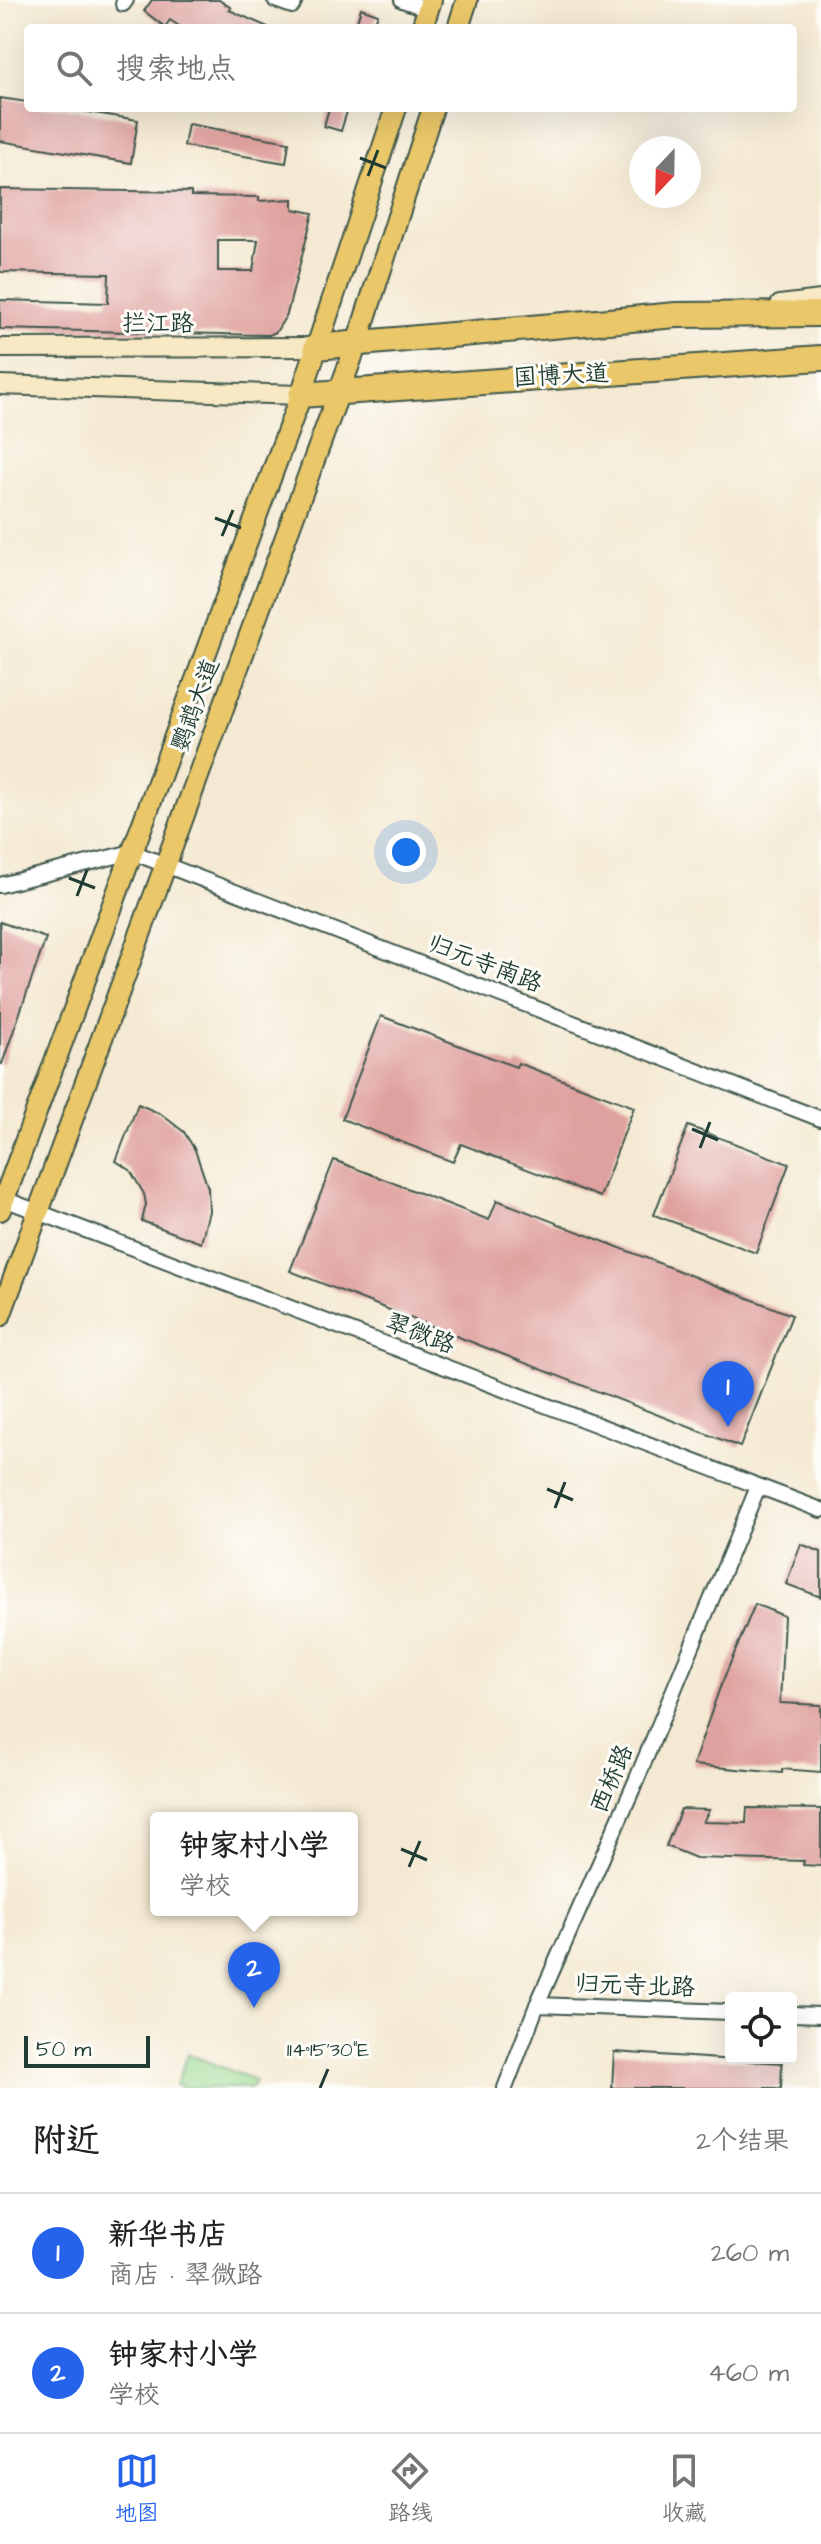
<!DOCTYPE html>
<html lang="zh">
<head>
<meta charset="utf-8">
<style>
	:root { --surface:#fff; --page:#f6f6f6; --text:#222; --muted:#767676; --line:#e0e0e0; --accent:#2563eb }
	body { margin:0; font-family:"Architects Daughter","LXGW WenKai TC",sans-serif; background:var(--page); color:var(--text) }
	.controls { position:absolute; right:24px; bottom:24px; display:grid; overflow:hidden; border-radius:8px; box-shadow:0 8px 32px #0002 }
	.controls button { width:72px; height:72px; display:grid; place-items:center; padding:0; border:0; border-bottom:2px solid var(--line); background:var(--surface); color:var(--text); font:40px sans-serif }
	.compass { position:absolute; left:629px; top:136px; width:72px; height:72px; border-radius:50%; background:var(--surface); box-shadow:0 8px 32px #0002; rotate:202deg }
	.scale { position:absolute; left:24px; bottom:20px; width:126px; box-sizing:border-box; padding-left:8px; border:4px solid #1f3d34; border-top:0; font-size:22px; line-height:28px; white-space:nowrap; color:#1f3d34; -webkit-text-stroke:6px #fdfcf7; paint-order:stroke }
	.you { position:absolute; left:406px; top:852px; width:28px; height:28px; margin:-20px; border:6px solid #fff; border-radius:50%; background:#1a73e8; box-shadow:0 0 0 12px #1a73e833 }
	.badge { display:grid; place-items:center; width:52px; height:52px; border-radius:50%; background:var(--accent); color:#fff; font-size:26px; font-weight:700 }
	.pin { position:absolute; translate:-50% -66px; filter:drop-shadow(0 2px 4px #0008) }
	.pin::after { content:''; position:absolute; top:42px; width:28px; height:24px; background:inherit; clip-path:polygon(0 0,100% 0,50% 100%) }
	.popup { position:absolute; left:150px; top:1812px; width:208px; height:104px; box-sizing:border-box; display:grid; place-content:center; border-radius:8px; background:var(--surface); filter:drop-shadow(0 2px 6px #0005); font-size:26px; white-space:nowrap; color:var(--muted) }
	.popup b { font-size:30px; color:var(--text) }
	.popup::after { content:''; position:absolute; left:50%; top:100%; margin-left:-16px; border:16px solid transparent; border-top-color:var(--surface) }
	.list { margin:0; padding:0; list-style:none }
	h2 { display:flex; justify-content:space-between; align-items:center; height:104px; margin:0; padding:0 32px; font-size:34px }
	h2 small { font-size:26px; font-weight:400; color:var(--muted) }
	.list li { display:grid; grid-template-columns:52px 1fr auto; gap:24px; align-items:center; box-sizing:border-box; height:120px; padding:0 32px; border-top:2px solid var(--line) }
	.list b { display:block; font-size:30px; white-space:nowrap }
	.list p { margin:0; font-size:26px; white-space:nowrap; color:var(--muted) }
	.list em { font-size:26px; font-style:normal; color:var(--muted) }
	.icon { flex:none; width:44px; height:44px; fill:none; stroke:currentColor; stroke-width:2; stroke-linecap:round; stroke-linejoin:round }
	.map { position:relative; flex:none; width:821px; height:2088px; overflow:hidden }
	.search { position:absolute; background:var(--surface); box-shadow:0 8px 32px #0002; left:24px; right:24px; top:24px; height:88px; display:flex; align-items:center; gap:20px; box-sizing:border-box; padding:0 28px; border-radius:8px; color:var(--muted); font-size:30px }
	.sheet { height:344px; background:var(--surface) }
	nav { display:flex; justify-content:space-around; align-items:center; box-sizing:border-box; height:112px; border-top:2px solid var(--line); background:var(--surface); font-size:22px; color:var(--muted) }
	nav a { display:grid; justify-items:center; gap:4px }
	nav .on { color:var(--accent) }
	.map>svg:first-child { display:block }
	.green { fill:#96d88f; stroke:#5a8a62; stroke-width:2 }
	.building { fill:#dfa19f; fill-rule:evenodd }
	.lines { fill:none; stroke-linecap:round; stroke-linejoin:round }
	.street-casing { stroke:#3f574c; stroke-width:18 }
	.secondary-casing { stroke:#3f574c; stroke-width:22 }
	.primary-casing { stroke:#3f574c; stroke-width:24 }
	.highway-casing { stroke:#3f574c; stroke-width:28 }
	.street { stroke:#fff; stroke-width:14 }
	.secondary { stroke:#f7e9c3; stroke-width:18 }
	.primary { stroke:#eac769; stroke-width:20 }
	.highway { stroke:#eac769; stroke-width:24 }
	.ticks { fill:none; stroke:#1f3d34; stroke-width:3 }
	.labels { text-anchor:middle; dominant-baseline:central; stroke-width:6; stroke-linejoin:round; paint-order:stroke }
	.street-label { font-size:24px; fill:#1f3d34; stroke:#fdfcf7 }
	.ticks-label { font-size:20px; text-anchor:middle; fill:#1f3d34; stroke:#fdfcf7; stroke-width:6; stroke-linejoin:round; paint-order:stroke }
</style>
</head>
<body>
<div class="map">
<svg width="821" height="2088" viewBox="0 0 821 2088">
	<rect width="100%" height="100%" fill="#fdfcf7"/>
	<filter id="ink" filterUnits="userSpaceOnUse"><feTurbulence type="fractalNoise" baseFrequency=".0125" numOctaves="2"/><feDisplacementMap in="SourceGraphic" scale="16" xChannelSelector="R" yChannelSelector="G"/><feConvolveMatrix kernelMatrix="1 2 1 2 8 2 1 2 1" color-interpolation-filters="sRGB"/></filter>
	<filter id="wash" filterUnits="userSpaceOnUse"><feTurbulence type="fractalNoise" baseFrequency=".006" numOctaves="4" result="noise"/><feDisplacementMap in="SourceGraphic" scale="32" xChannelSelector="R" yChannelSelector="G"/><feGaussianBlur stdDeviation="1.8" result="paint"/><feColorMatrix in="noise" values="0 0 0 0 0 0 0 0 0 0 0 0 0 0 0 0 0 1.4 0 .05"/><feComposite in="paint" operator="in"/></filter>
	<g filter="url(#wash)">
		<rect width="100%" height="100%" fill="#f4e9d2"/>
		<path class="green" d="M 188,2054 L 255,2080 L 251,2088 L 184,2088 L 176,2085 Z"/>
		<g id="blocks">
			<g class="building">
				<path d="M 152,0 L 219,0 L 231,8 L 229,10 L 270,28 L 182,28 L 170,20 L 165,27 L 144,11 Z"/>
				<path d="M 361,8 L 378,14 L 373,28 L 355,28 Z"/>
				<path d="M 0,98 L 28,102 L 28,108 L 64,108 L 138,120 L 131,163 L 0,141 Z"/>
				<path d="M 329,108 L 348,108 L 341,131 L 324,126 Z"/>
				<path d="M 188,124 L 289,142 L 286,163 L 184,146 Z"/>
				<path d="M 0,189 L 191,192 L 191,196 L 259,197 L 259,201 L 293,199 L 293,209 L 313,213 L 287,314 L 276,332 L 269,335 L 0,329 L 0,300 L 108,303 L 109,274 L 0,272 ZM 218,240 L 258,240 L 253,271 L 218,271 Z"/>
				<path d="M 0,922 L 46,938 L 2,1064 L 0,1063 Z"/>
				<path d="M 381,1016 L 516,1067 L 518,1063 L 634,1107 L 600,1197 L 461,1144 L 453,1162 L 342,1119 Z"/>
				<path d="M 138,1104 L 161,1114 L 184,1132 L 195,1150 L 208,1188 L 209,1211 L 201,1243 L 142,1221 L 146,1204 L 144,1194 L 130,1170 L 116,1161 Z"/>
				<path d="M 688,1126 L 789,1164 L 756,1253 L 654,1215 Z"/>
				<path d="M 334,1160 L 489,1220 L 497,1200 L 792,1315 L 740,1447 L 290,1271 Z"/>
				<path d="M 801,1544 L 821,1552 L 821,1597 L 786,1584 Z"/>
				<path d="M 755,1604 L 784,1616 L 780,1703 L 821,1705 L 821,1772 L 782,1769 L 782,1773 L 693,1765 L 719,1690 Z"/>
				<path d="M 747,1808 L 821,1809 L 821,1866 L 803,1865 L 804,1861 L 696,1858 L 666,1846 L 681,1809 L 709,1810 L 703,1822 L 746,1823 Z"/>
				<path d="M 614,2052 L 782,2063 L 781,2088 L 612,2088 Z"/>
			</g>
		</g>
	</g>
	<g filter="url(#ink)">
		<use href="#blocks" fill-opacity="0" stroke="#3f574c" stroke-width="2"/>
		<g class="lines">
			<defs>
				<g id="street">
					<path d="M 275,0 L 292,6 L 295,0"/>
					<path d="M 402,0 L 428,9"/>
					<path d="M 123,4 L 126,0"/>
					<path d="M 0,885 L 132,852 L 821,1119"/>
					<path d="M 4,1199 L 821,1510"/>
					<path d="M 537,2005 L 731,2012"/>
					<path d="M 791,2014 L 821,2015"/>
					<path d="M 505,2088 L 537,2005 L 636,1781 L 758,1487"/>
				</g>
				<g id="secondary">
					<path d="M 780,305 L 821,300"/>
					<path d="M 0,348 L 316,347"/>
					<path d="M 0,385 L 301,395"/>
				</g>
				<g id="primary">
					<path d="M 422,28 L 431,0"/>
					<path d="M 458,28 L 467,0"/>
					<path d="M 0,1210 L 301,395 L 396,108"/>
					<path d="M 0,1316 L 357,343 L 433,108"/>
				</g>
				<g id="highway">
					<path d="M 316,347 L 676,315 L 821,314"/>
					<path d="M 301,395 L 821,358"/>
				</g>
			</defs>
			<use href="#street" class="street-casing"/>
			<use href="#secondary" class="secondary-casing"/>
			<use href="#primary" class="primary-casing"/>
			<use href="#highway" class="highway-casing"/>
			<use href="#street" class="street"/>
			<use href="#secondary" class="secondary"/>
			<use href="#primary" class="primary"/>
			<use href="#highway" class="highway"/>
		</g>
	</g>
	<path class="ticks" d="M 360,158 L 386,168M 368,176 L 378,150M 215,518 L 241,528M 222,536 L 233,510M 69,878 L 95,888M 77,896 L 87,870M 692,1129 L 718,1140M 700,1148 L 710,1122M 547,1489 L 573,1500M 555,1508 L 565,1482M 401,1849 L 427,1860M 409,1867 L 420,1841M 320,2088 L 328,2069"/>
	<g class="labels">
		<g class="street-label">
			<text x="158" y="324">拦江路</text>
			<text transform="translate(561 376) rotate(-3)">国博大道</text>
			<text transform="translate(196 705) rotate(-70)">鹦鹉大道</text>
			<text transform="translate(485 964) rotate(21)">归元寺南路</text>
			<text transform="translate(420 1334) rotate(21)">翠微路</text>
			<text transform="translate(612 1779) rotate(-67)">西桥路</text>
			<text transform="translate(635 1986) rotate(2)">归元寺北路</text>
		</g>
	</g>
	<g class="ticks-label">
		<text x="328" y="2056">114°15'30"E</text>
	</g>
</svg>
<div class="controls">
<button><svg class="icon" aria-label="locate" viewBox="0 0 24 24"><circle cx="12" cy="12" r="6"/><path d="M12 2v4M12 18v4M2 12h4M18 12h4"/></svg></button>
</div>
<svg class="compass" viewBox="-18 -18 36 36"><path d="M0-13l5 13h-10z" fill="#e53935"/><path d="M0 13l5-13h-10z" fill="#767676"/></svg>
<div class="scale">50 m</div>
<div class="you"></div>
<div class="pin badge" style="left:728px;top:1427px">1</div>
<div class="pin badge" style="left:254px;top:2008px">2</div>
<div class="popup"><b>钟家村小学</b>学校</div>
<div class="search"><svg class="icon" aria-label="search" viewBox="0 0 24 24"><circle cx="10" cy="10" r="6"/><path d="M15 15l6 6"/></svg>搜索地点</div>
</div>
<section class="sheet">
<h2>附近<small>2个结果</small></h2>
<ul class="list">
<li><span class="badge">1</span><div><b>新华书店</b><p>商店 · 翠微路</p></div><em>260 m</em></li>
<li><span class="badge">2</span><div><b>钟家村小学</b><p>学校</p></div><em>460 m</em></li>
</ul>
</section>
<nav>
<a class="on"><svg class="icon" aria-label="map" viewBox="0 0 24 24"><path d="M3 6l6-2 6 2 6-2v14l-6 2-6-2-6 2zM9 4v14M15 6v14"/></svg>地图</a>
<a><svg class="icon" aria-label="directions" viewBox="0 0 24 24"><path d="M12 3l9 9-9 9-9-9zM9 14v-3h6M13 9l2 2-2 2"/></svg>路线</a>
<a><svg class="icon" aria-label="saved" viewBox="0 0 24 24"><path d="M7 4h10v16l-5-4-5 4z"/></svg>收藏</a>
</nav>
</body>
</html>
